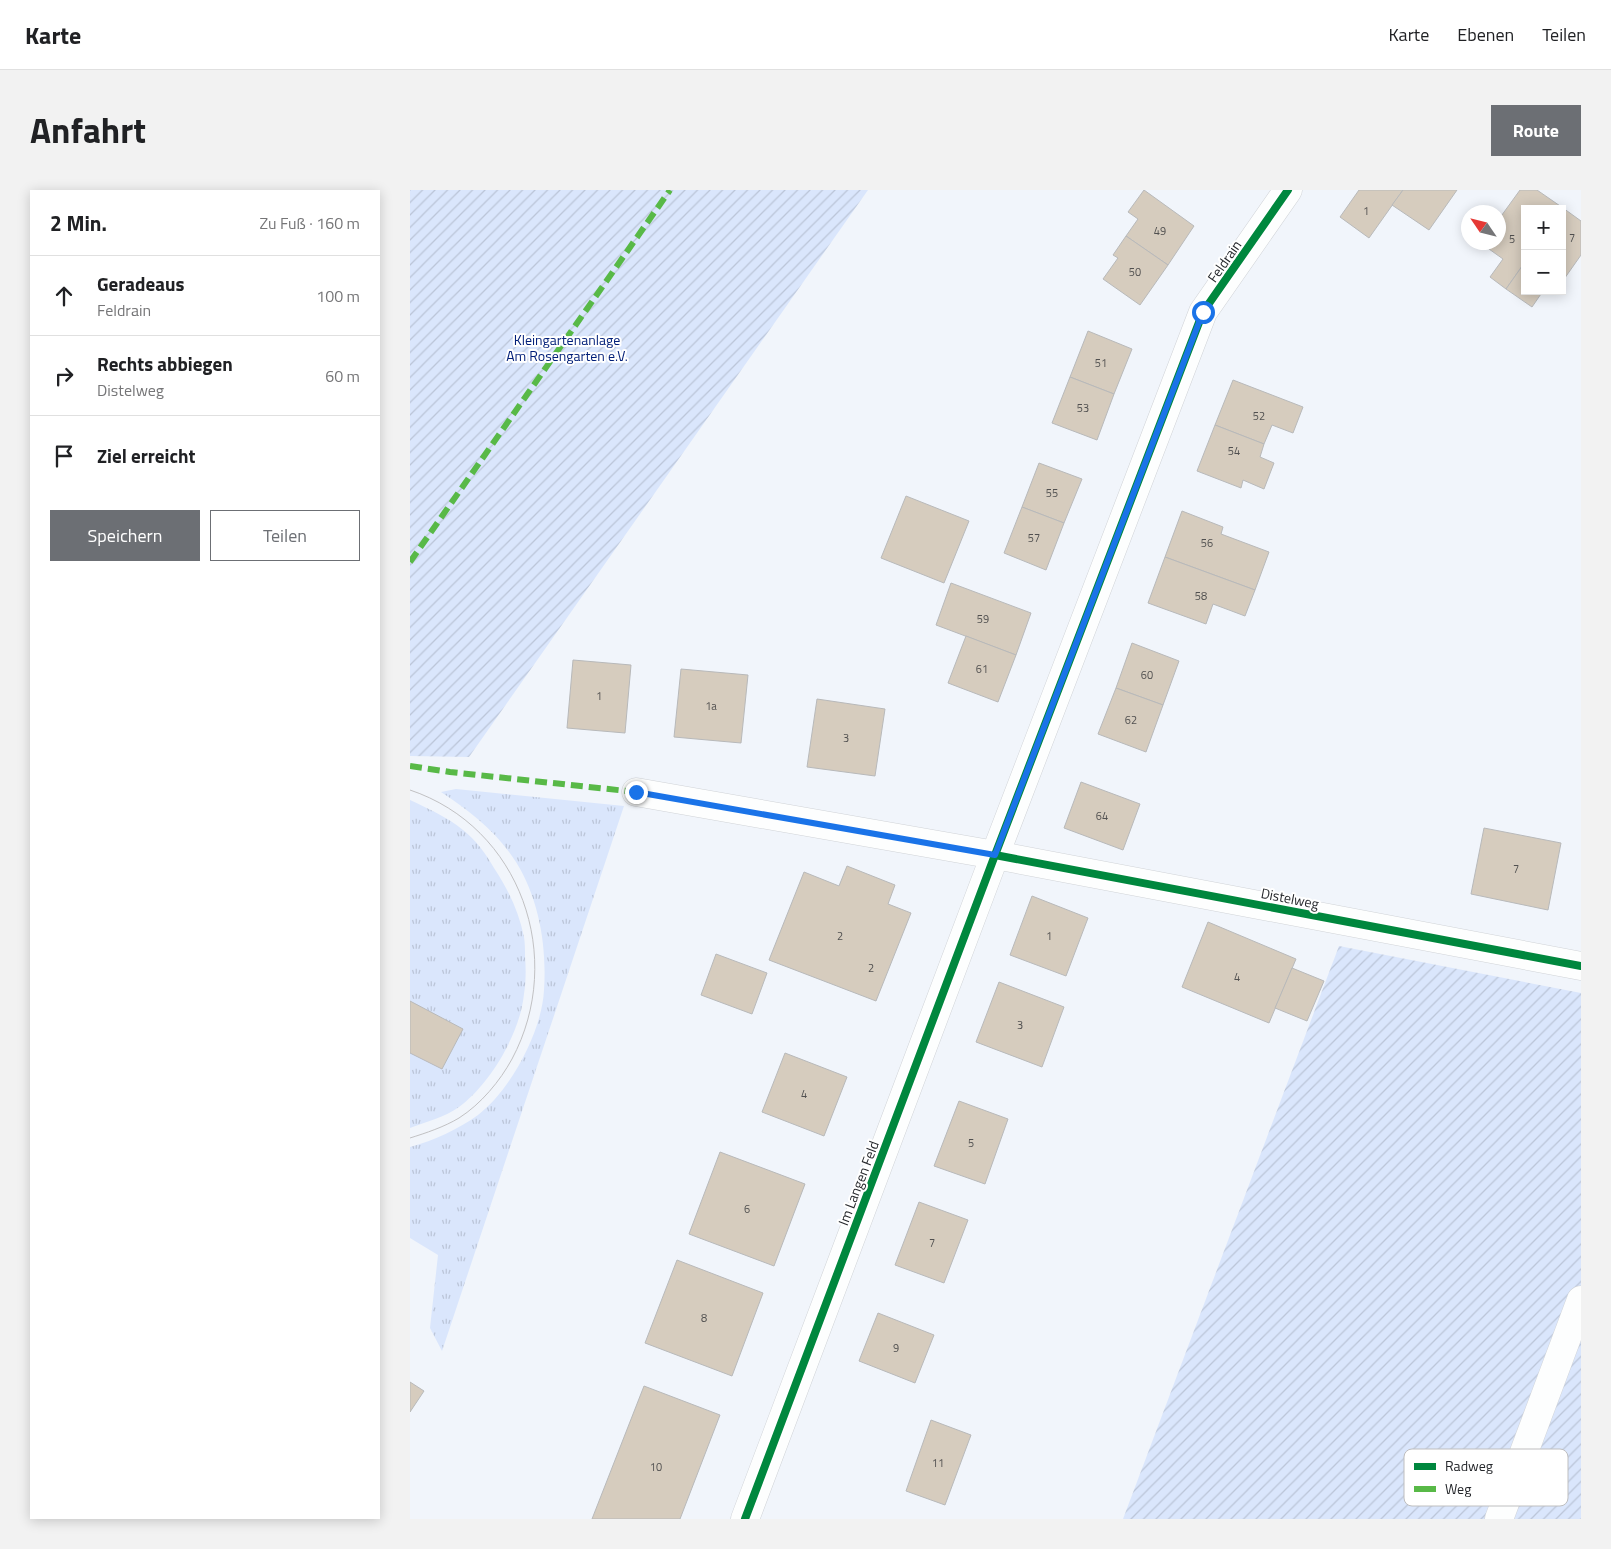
<!DOCTYPE html>
<html lang="de">
<head>
<meta charset="utf-8">
<style>
	:root { --surface:#fff; --page:#f2f2f2; --text:#202124; --muted:#757577; --line:#e0e0e0; --accent:#6c6f74 }
	body { margin:0; font-family:"Titillium Web",sans-serif; background:var(--page); color:var(--text) }
	.controls { position:absolute; right:15px; top:15px; display:grid; overflow:hidden; border-radius:0px; box-shadow:0 2px 12px #0003 }
	.controls button { width:45px; height:45px; display:grid; place-items:center; padding:0; border:0; border-bottom:1px solid var(--line); background:var(--surface); color:var(--text); font:25px sans-serif }
	.compass { position:absolute; left:1051px; top:15px; width:45px; height:45px; border-radius:50%; background:var(--surface); box-shadow:0 2px 12px #0003; rotate:305deg }
	.stop { position:absolute; width:15px; height:15px; margin:-11px; border:4px solid #1a73e8; border-radius:50%; background:#fff }
	.stop.end { background:#1a73e8; border-color:#fff; box-shadow:0 1px 5px #0008 }
	.list { margin:0; padding:0; list-style:none }
	h2 { display:flex; justify-content:space-between; align-items:center; height:65px; margin:0; padding:0 20px; font-size:21px }
	h2 small { font-size:16px; font-weight:400; color:var(--muted) }
	.list li { display:grid; grid-template-columns:32px 1fr auto; gap:15px; align-items:center; box-sizing:border-box; height:80px; padding:0 20px; border-top:1px solid var(--line) }
	.list b { display:block; font-size:19px; white-space:nowrap }
	.list p { margin:0; font-size:16px; white-space:nowrap; color:var(--muted) }
	.list em { font-size:16px; font-style:normal; color:var(--muted) }
	.actions { display:flex; gap:10px; padding:15px 20px }
	.actions a { flex:1; padding:11px 0; border:1px solid var(--accent); border-radius:0px; text-align:center; font-size:18px; color:var(--accent) }
	.actions .main { background:var(--accent); color:#fff }
	.icon { flex:none; width:28px; height:28px; fill:none; stroke:currentColor; stroke-width:2; stroke-linecap:round; stroke-linejoin:round }
	.map { position:relative; flex:none; width:1171px; height:1329px; overflow:hidden; border-radius:0px }
	header { display:flex; align-items:center; gap:30px; box-sizing:border-box; height:70px; padding:0 25px; background:var(--surface); border-bottom:1px solid var(--line) }
	header strong { font-size:24px }
	nav { display:flex; gap:28px; margin-inline-start:auto; font-size:18px }
	.intro { display:flex; align-items:center; justify-content:space-between; box-sizing:border-box; height:120px; padding:0 30px }
	h1 { margin:0; font-size:35px }
	.button { padding:12px 22px; border-radius:0px; background:var(--accent); color:#fff; font-size:18px; font-weight:700 }
	main { display:flex; gap:30px; padding:0 30px }
	aside { flex:1; background:var(--surface); border-radius:0px; box-shadow:0 2px 12px #0003 }
	.map>svg:first-child { display:block }
	.grass { fill:url(#grass-tufts) }
	.garden { fill:url(#garden-furrows) }
	.building { fill:#d6ccbe; stroke:#b8b9ba }
	.lines { fill:none; stroke-linecap:round; stroke-linejoin:round }
	.minor-casing { stroke:#d0d3d7; stroke-width:29 }
	.minor { stroke:#fdfefe; stroke-width:28 }
	.tram { stroke:#c1c1c3; stroke-width:1 }
	.quiet { stroke:#58b947; stroke-width:6; stroke-dasharray:12 6; stroke-linecap:butt }
	.cycleway-casing { stroke:#fff; stroke-width:11 }
	.cycleway { stroke:#00873e; stroke-width:8 }
	.route { stroke:#1a73e8; stroke-width:6 }
	.labels { text-anchor:middle; dominant-baseline:central; stroke-width:4; stroke-linejoin:round; paint-order:stroke }
	.number-label { font-size:11px; fill:#515050 }
	.street-label { font-size:14px; fill:#25272b; stroke:#fff }
	.park-label { font-size:14px; fill:#001e78; stroke:#fff }
	.key { fill:#fff; stroke:#bebebf; stroke-width:1 }
	.key-label { font-size:14px; fill:#25272b }
</style>
</head>
<body>
<header>
<strong>Karte</strong>
<nav><a>Karte</a><a>Ebenen</a><a>Teilen</a></nav>
</header>
<div class="intro"><h1>Anfahrt</h1><a class="button">Route</a></div>
<main>
<aside>
<h2>2 Min.<small>Zu Fuß · 160 m</small></h2>
<ul class="list">
<li><svg class="icon" aria-label="ahead" viewBox="0 0 24 24"><path d="M12 20V5M6 11l6-6 6 6"/></svg><div><b>Geradeaus</b><p>Feldrain</p></div><em>100 m</em></li>
<li><svg class="icon" aria-label="right" viewBox="0 0 24 24"><path d="M7 20v-9h11M14 6l5 5-5 5"/></svg><div><b>Rechts abbiegen</b><p>Distelweg</p></div><em>60 m</em></li>
<li><svg class="icon" aria-label="arrive" viewBox="0 0 24 24"><path d="M6 21V4h12l-3 4 3 4H6"/></svg><div><b>Ziel erreicht</b></div></li>
</ul>
<div class="actions"><a class="main">Speichern</a><a>Teilen</a></div>
</aside>
<div class="map">
<svg width="1171" height="1329" viewBox="0 0 1171 1329">
	<defs>
		<pattern id="grass-tufts" width="24" height="20" patternUnits="userSpaceOnUse" patternTransform="scale(1.25)"><rect width="24" height="20" fill="#dae6fc"/><path d="M3 7l-1-3M5 7V3M7 7l1-3M15 17l-1-3M17 17v-4M19 17l1-3" fill="none" stroke="#bbc5d8"/></pattern>
		<pattern id="garden-furrows" width="10" height="10" patternUnits="userSpaceOnUse" patternTransform="scale(1.25)"><rect width="10" height="10" fill="#dae6fc"/><path d="M-1 1l2-2M0 10L10 0M9 11l2-2" fill="none" stroke="#bbc5d8"/></pattern>
	</defs>
	<rect width="100%" height="100%" fill="#f1f5fb"/>
	<g class="grass">
		<path d="M 46,599 L 214,616 L 32,1161 L 20,1138 L 28,1065 L 0,1048 L 0,957 C 25,950 47,940 68,925 C 101,900 132,841 134,800 C 137,756 129,709 106,672 C 87,642 60,621 31,602 Z"/>
		<path d="M 0,610 C 19,619 37,627 53,640 C 66,650 76,664 84,678 C 98,699 109,722 114,747 C 115,753 115,760 115,766 C 116,779 116,792 114,804 C 110,844 80,894 49,917 C 35,927 16,932 0,938 Z"/>
	</g>
	<g class="garden">
		<path d="M 0,0 L 458,0 L 59,567 L 0,566 Z"/>
		<path d="M 929,756 L 1171,803 L 1171,1329 L 713,1329 Z"/>
	</g>
	<g class="building">
		<path d="M 734,0 L 784,36 L 758,75 L 716,46 L 728,29 L 718,22 Z"/>
		<path d="M 949,0 L 993,0 L 959,48 L 930,27 Z"/>
		<path d="M 993,0 L 1047,0 L 1019,40 L 982,15 Z"/>
		<path d="M 1110,0 L 1127,0 L 1153,18 L 1115,19 L 1115,72 L 1096,99 L 1080,87 L 1093,69 L 1079,59 L 1083,52 L 1088,52 L 1088,45 L 1096,34 L 1089,29 Z"/>
		<path d="M 1153,18 L 1171,31 L 1171,65 L 1152,92 Z"/>
		<path d="M 716,46 L 758,75 L 730,115 L 693,89 L 708,68 L 703,65 Z"/>
		<path d="M 1115,72 L 1115,101 L 1133,101 L 1122,117 L 1096,99 Z"/>
		<path d="M 678,141 L 722,159 L 704,204 L 660,187 Z"/>
		<path d="M 660,187 L 704,204 L 687,250 L 642,233 Z"/>
		<path d="M 823,190 L 893,217 L 883,243 L 862,235 L 854,254 L 805,235 Z"/>
		<path d="M 805,235 L 854,254 L 850,267 L 864,273 L 854,299 L 833,290 L 831,298 L 787,281 Z"/>
		<path d="M 629,273 L 672,289 L 654,333 L 612,317 Z"/>
		<path d="M 496,306 L 559,331 L 534,393 L 471,368 Z"/>
		<path d="M 612,317 L 654,333 L 636,380 L 594,363 Z"/>
		<path d="M 772,321 L 813,337 L 811,344 L 859,362 L 845,400 L 755,367 Z"/>
		<path d="M 755,367 L 845,400 L 835,426 L 803,414 L 796,434 L 738,413 Z"/>
		<path d="M 541,393 L 621,423 L 606,465 L 526,435 Z"/>
		<path d="M 556,446 L 606,465 L 588,512 L 538,493 Z"/>
		<path d="M 722,453 L 769,471 L 753,515 L 706,498 Z"/>
		<path d="M 163,470 L 221,475 L 215,543 L 157,538 Z"/>
		<path d="M 271,479 L 338,485 L 331,553 L 264,547 Z"/>
		<path d="M 706,498 L 753,515 L 736,562 L 688,544 Z"/>
		<path d="M 407,509 L 475,519 L 465,586 L 397,577 Z"/>
		<path d="M 671,592 L 730,614 L 713,660 L 654,638 Z"/>
		<path d="M 1074,638 L 1151,653 L 1138,720 L 1061,704 Z"/>
		<path d="M 437,676 L 485,695 L 478,714 L 501,723 L 466,811 L 359,770 L 394,682 L 429,696 Z"/>
		<path d="M 622,706 L 678,728 L 656,786 L 600,765 Z"/>
		<path d="M 798,732 L 886,769 L 859,833 L 772,797 Z"/>
		<path d="M 306,764 L 357,783 L 342,824 L 291,805 Z"/>
		<path d="M 882,778 L 914,791 L 897,831 L 865,818 Z"/>
		<path d="M 589,792 L 654,817 L 632,877 L 566,852 Z"/>
		<path d="M 0,811 L 53,839 L 32,879 L 0,863 Z"/>
		<path d="M 375,863 L 437,887 L 414,946 L 352,922 Z"/>
		<path d="M 549,911 L 598,929 L 575,994 L 524,976 Z"/>
		<path d="M 310,962 L 395,994 L 364,1076 L 279,1044 Z"/>
		<path d="M 509,1012 L 558,1030 L 534,1093 L 485,1075 Z"/>
		<path d="M 267,1070 L 353,1103 L 322,1186 L 235,1153 Z"/>
		<path d="M 468,1123 L 524,1145 L 505,1193 L 449,1171 Z"/>
		<path d="M 0,1192 L 14,1201 L 0,1222 Z"/>
		<path d="M 234,1196 L 310,1225 L 270,1329 L 182,1329 Z"/>
		<path d="M 521,1230 L 561,1245 L 535,1315 L 496,1301 Z"/>
	</g>
	<g class="lines">
		<defs>
			<g id="minor">
				<path d="M 226,602 L 585,665 L 1171,776"/>
				<path d="M 335,1329 L 585,665 L 793,122 L 878,0"/>
				<path d="M 1089,1329 L 1171,1110"/>
			</g>
		</defs>
		<use href="#minor" class="minor-casing"/>
		<use href="#minor" class="minor"/>
		<path class="tram" d="M 0,600 C 111,637 156,768 102,869 C 90,891 71,914 49,928 C 34,937 16,943 0,948"/>
		<g class="quiet">
			<path d="M 0,372 L 260,0"/>
			<path d="M 0,576 L 40,582 L 226,602"/>
		</g>
		<defs>
			<g id="cycleway">
				<path d="M 585,665 L 1171,776"/>
				<path d="M 335,1329 L 585,665 L 793,122 L 878,0"/>
			</g>
		</defs>
		<use href="#cycleway" class="cycleway-casing"/>
		<use href="#cycleway" class="cycleway"/>
	</g>
	<g class="lines">
		<path class="route" d="M 226,602 L 585,665 L 793,122"/>
	</g>
	<g class="labels">
		<g class="number-label">
			<text x="956" y="21">1</text>
			<text x="750" y="41">49</text>
			<text x="1162" y="48">7</text>
			<text x="1102" y="49">5</text>
			<text x="725" y="82">50</text>
			<text x="691" y="173">51</text>
			<text x="673" y="218">53</text>
			<text x="849" y="226">52</text>
			<text x="824" y="261">54</text>
			<text x="642" y="303">55</text>
			<text x="624" y="348">57</text>
			<text x="797" y="353">56</text>
			<text x="791" y="406">58</text>
			<text x="573" y="429">59</text>
			<text x="572" y="479">61</text>
			<text x="737" y="485">60</text>
			<text x="189" y="506">1</text>
			<text x="301" y="516">1a</text>
			<text x="721" y="530">62</text>
			<text x="436" y="548">3</text>
			<text x="692" y="626">64</text>
			<text x="1106" y="679">7</text>
			<text x="430" y="746">2</text>
			<text x="639" y="746">1</text>
			<text x="461" y="778">2</text>
			<text x="827" y="787">4</text>
			<text x="610" y="835">3</text>
			<text x="394" y="904">4</text>
			<text x="561" y="953">5</text>
			<text x="337" y="1019">6</text>
			<text x="522" y="1053">7</text>
			<text x="294" y="1128">8</text>
			<text x="486" y="1158">9</text>
			<text x="528" y="1273">11</text>
			<text x="246" y="1277">10</text>
		</g>
		<g class="street-label">
			<text transform="translate(814 71) rotate(-55)">Feldrain</text>
			<text transform="translate(880 708) rotate(11)">Distelweg</text>
			<text transform="translate(448 993) rotate(-69)">Im Langen Feld</text>
		</g>
		<g class="park-label">
			<text x="157" y="149">Kleingartenanlage<tspan x="157" dy="16">Am Rosengarten e.V.</tspan></text>
		</g>
	</g>
	<rect x="994" y="1259" width="164" height="57" rx="8" class="key"/>
	<rect x="1004" y="1273" width="22" height="7" fill="#00873e"/>
	<rect x="1004" y="1296" width="22" height="6" fill="#58b947"/>
	<g class="key-label">
		<text x="1035" y="1281">Radweg</text>
		<text x="1035" y="1304">Weg</text>
	</g>
</svg>
<div class="controls">
<button>+</button>
<button>−</button>
</div>
<svg class="compass" viewBox="-18 -18 36 36"><path d="M0-13l5 13h-10z" fill="#e53935"/><path d="M0 13l5-13h-10z" fill="#757577"/></svg>
<div class="stop" style="left:793px;top:122px"></div>
<div class="stop end" style="left:226px;top:602px"></div>
</div>
</main>
</body>
</html>
